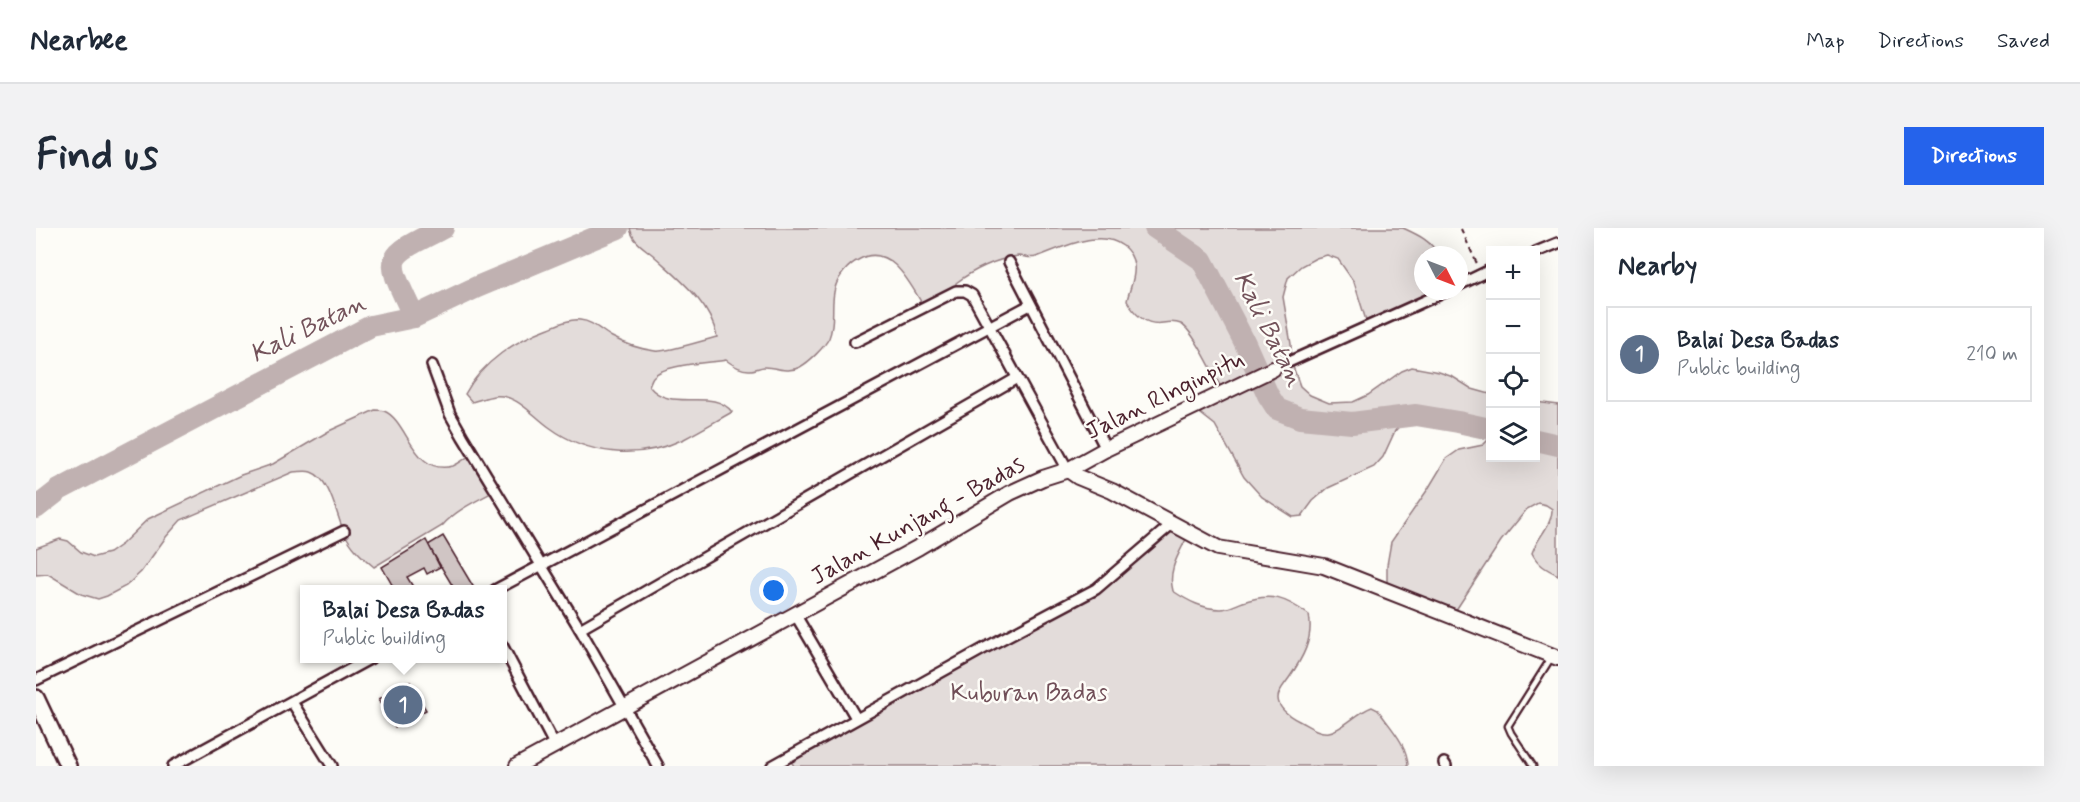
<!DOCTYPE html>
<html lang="en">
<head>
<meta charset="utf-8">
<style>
	:root { --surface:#fff; --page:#f2f2f3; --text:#1f2937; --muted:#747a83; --line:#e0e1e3; --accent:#2563eb }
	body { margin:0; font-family:Mynerve,sans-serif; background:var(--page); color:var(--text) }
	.controls { position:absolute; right:18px; top:18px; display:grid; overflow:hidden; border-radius:0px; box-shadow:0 6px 24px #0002 }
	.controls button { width:54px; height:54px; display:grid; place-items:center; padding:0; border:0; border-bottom:2px solid var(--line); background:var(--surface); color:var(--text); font:30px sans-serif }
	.compass { position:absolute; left:1378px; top:18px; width:54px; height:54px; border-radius:50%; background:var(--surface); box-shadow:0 6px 24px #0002; rotate:132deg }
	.you { position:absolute; left:738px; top:363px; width:21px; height:21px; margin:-15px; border:4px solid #fff; border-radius:50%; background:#1a73e8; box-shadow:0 0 0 9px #1a73e833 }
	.badge { display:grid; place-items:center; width:39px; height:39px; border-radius:50%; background:var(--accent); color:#fff; font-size:20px; font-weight:700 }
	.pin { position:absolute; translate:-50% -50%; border:3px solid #fff; box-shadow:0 2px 6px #0006 }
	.popup { position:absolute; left:264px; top:357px; width:207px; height:78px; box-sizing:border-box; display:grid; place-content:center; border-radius:0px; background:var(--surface); filter:drop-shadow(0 2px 4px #0005); font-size:20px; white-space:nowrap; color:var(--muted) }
	.popup b { font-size:22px; color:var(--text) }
	.popup::after { content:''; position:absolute; left:50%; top:100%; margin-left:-12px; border:12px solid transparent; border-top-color:var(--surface) }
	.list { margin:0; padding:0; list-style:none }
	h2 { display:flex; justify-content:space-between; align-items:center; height:78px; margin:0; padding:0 24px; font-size:26px }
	h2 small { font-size:20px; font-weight:400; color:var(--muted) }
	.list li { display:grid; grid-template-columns:39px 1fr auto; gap:18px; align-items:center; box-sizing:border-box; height:96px; margin:0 12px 12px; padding:0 12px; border:2px solid var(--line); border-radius:0px }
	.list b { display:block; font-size:22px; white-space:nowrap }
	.list p { margin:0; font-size:20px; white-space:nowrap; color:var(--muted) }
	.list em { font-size:20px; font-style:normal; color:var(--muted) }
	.icon { flex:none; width:33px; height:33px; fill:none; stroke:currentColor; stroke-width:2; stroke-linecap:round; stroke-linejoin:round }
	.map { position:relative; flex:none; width:1522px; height:538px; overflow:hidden; border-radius:0px }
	header { display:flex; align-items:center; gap:36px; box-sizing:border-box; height:84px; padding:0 30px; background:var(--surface); border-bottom:2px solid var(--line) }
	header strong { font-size:28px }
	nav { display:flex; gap:33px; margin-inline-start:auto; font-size:21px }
	.intro { display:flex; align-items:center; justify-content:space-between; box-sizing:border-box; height:144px; padding:0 36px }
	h1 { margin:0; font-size:42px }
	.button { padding:15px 27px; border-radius:0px; background:var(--accent); color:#fff; font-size:21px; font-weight:700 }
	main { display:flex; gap:36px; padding:0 36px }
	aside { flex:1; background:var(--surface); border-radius:0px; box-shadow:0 6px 24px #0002 }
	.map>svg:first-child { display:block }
	.green { fill:#e3dcda; stroke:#967e82; stroke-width:1.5 }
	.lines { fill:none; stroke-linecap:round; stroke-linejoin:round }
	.river { stroke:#c0b1b1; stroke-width:22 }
	.building { fill:#d0c5c4; stroke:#4a1f2b; stroke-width:1.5 }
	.lane-casing { stroke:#4a1f2b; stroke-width:9 }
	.street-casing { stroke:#4a1f2b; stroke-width:14 }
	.secondary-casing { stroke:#4a1f2b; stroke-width:18 }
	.primary-casing { stroke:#4a1f2b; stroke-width:20 }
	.path { stroke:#4a1f2b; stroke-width:2; stroke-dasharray:6 4.5; stroke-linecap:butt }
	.lane { stroke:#fdfcf7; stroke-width:4.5 }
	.street { stroke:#fdfcf7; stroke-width:9 }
	.secondary { stroke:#fdfcf7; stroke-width:14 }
	.primary { stroke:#fdfcf7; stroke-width:15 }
	.labels { text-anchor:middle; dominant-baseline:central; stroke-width:5; stroke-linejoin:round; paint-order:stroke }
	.street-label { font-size:24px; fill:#4a1f2b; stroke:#fdfcf7 }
	.park-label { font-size:24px; fill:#704e57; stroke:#fdfcf7 }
	.water-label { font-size:26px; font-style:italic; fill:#73525a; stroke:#fdfcf7 }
</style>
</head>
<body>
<header>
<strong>Nearbee</strong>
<nav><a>Map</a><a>Directions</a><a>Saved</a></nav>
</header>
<div class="intro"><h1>Find us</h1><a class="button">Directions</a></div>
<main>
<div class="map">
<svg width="1522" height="538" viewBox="0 0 1522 538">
	<rect width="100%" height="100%" fill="#fdfcf7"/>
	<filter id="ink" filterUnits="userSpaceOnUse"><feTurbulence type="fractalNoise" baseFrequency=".0167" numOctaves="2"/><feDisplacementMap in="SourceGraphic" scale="12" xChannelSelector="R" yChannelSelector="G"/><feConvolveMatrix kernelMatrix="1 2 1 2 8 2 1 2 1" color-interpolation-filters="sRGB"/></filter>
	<g filter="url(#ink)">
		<g class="green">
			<path d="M 594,0 L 1367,0 C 1382,7 1394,12 1403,27 L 1387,27 L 1387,63 L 1411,63 L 1332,99 L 1318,54 L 1302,31 L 1291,27 L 1280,30 L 1265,38 L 1252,50 L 1247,69 L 1255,116 L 1255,133 L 1264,158 L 1274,167 L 1293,175 L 1317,174 L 1332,167 L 1366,143 L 1376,139 L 1403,144 L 1417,149 L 1436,161 L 1454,166 L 1454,230 L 1500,230 L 1500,174 L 1522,177 L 1522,347 C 1510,341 1502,337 1496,325 C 1501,310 1517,296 1516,281 L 1510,277 L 1502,275 L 1491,281 L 1465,313 L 1416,388 L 1351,363 L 1351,337 L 1355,314 L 1392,261 L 1410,231 L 1423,222 L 1447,217 L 1454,210 L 1450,200 C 1426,195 1398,186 1373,188 L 1359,203 L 1347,229 L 1338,239 L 1292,260 L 1277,273 L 1266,288 L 1257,289 L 1226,269 L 1208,249 L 1179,197 L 1156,179 L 1187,163 C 1179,149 1158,103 1145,96 C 1140,94 1133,94 1127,95 C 1110,98 1099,87 1091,73 C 1093,61 1100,50 1098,37 C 1097,30 1093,23 1087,18 C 1063,0 1026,20 1000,29 C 994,31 989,28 982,28 C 960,31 937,42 920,55 L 920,63 L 888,79 C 875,57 854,13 822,32 C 812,37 802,49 799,60 C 794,76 800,94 793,110 C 788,120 773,134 764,139 C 751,146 742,139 728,139 C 724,139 719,142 715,142 C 705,143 697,137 690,132 C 674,135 627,136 617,149 C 616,150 613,158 613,158 C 635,186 676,158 696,184 C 680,193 664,203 648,211 C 603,232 552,228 513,199 C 497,188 480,165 458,168 C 451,169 444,172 436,174 L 429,166 C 446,134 480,112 513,100 C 523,96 533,91 544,92 C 557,93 565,103 576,109 C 589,116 604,121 619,123 C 629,125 668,112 681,109 C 674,74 643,51 617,27 C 606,18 597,14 594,0 Z"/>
			<path d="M 339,182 C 342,182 345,182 348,183 C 372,192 377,249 417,238 C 423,236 431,229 437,225 L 459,263 C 440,273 420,282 406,298 L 338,339 C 325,328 315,319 308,304 C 300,287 295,251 275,244 C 270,242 263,244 257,244 L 145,292 L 130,309 L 105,344 L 90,358 L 71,368 L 62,371 L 45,366 L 12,346 L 0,347 L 0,320 L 24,311 L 32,313 L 45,324 L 58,329 L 73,325 L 86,316 L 112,291 L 205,247 L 237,236 L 293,203 Z"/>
			<path d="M 1137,295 L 1153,305 C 1144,325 1131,341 1137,363 C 1152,373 1167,381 1185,381 C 1192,381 1201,376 1207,374 C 1235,364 1250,370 1273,387 C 1278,411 1266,431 1253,450 C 1249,456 1242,463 1242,470 C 1242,481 1255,489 1263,493 C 1271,497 1283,506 1293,504 C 1307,502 1321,484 1336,479 L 1342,482 C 1354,499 1372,517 1372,538 L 758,538 L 752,529 L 1060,361 Z"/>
		</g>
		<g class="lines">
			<g class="river">
				<path d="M 1119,0 L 1166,32 L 1208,113 L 1232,167 L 1241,181 L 1264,190 L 1316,195 L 1380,187 L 1422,194 L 1454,201"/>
				<path d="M 378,89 C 349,27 345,31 407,0"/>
				<path d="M 1500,212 L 1522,217"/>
				<path d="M 0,280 L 23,262 L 335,98 L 378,89 L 441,59 L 582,0"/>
			</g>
		</g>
		<g class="building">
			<path d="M 407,308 L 438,360 L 436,362 L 419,362 L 392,317 Z"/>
			<path d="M 390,312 L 404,339 L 391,346 L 388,340 L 371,349 L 379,362 L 359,362 L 346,339 Z"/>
			<path d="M 374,454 L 390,482 L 359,499 L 343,471 Z"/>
		</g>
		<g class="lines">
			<defs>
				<path id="lane" d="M 1497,538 L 1475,505 L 1472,498 L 1515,430"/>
				<g id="street">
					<path d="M 1500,24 L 1522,15"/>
					<path d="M 973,34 L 1070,221"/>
					<path d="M 1423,57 L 1454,42"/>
					<path d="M 819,114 L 920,63 L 929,63 L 936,67 L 1032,242"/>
					<path d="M 396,137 L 414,186 L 427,209 L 544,401 L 622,538"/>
					<path d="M 1237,141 L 1411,63"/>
					<path d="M 459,362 L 994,77"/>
					<path d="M 759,386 L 820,490"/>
					<path d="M 544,401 L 981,150"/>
					<path d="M 466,417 L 519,518"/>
					<path d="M 0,452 L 308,303"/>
					<path d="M 256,474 L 296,538"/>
					<path d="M 1408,535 L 1410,538"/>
					<path d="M 137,538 L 335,430"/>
					<path d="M 736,538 L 947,421 L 1060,361 L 1137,295"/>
				</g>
				<g id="secondary">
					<path d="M 1032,242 L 1042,249 L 1076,263 L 1182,320 L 1288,338 L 1522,430"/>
					<path d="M 481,538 L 883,319 L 974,265 L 1007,250 L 1032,242 L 1070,221 L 1237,141"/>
				</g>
				<path id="primary" d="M 0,470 L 32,538"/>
			</defs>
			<use href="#lane" class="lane-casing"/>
			<use href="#street" class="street-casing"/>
			<use href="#secondary" class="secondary-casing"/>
			<use href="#primary" class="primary-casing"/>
			<path class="path" d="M 1425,1 L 1442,38"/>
			<use href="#lane" class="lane"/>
			<use href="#street" class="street"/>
			<use href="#secondary" class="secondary"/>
			<use href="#primary" class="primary"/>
		</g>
	</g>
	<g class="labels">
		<g class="street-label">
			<text transform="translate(1129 168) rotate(-26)">Jalan RInginpitu</text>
			<text transform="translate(882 293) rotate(-29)">Jalan Kunjang - Badas</text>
		</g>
		<g class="park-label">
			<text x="993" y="465">Kuburan Badas</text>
		</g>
		<g class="water-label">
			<text transform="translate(272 101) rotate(-26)">Kali Batan</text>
			<text transform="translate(1232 101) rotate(63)">Kali Batan</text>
		</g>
	</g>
</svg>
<div class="controls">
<button>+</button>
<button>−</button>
<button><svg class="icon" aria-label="locate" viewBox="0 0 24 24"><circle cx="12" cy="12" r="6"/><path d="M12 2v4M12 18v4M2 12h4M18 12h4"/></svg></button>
<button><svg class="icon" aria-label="layers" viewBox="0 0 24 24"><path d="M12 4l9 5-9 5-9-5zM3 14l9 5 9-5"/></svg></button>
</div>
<svg class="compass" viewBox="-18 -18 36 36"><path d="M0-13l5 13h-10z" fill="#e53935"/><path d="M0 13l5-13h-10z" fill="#747a83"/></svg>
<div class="you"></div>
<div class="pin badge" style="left:367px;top:477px;background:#5c6f8a">1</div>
<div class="popup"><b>Balai Desa Badas</b>Public building</div>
</div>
<aside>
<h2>Nearby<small></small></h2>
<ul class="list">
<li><span class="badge" style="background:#5c6f8a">1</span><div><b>Balai Desa Badas</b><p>Public building</p></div><em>210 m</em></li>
</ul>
</aside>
</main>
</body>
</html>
